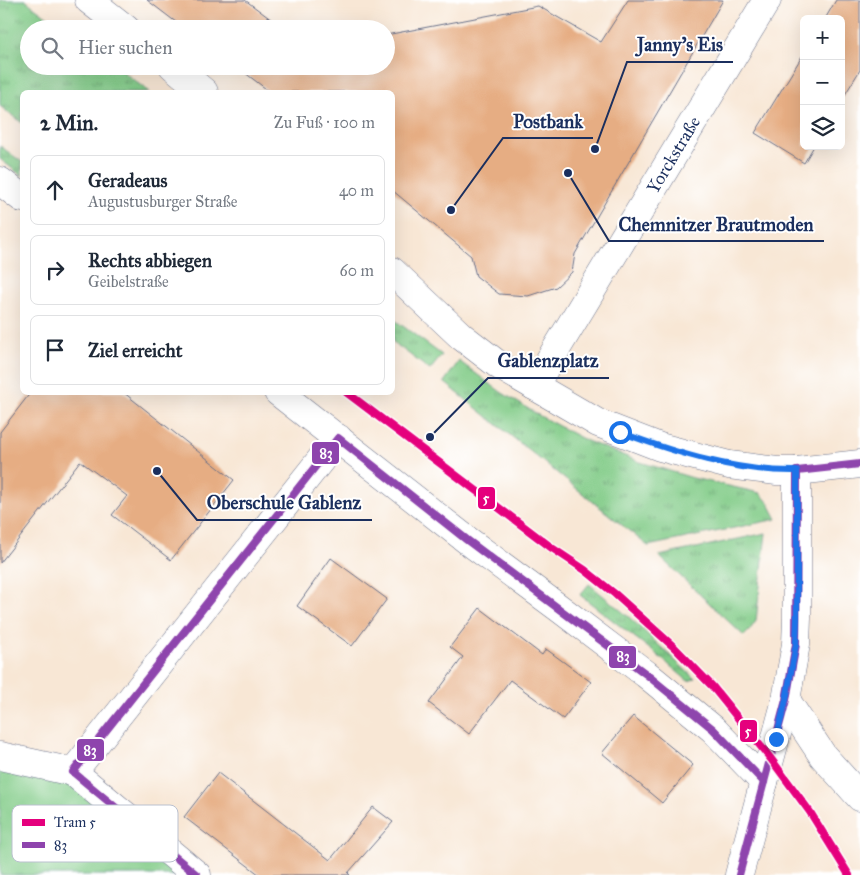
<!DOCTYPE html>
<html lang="de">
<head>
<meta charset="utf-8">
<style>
	:root { --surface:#fff; --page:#f6f6f7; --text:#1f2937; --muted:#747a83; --line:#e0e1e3 }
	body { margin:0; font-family:"IM FELL Great Primer",serif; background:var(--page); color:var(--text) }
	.controls { position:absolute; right:15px; top:15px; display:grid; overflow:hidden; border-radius:8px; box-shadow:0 5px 20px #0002 }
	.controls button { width:45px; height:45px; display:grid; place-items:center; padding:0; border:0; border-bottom:1px solid var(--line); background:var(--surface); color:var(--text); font:25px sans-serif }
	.stop { position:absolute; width:15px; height:15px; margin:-11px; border:4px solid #1a73e8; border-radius:50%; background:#fff }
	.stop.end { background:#1a73e8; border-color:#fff; box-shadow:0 1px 5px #0008 }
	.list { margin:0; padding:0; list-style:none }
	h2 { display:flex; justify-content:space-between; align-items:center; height:65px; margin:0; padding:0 20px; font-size:21px }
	h2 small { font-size:16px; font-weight:400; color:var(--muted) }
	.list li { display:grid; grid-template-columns:32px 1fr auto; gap:15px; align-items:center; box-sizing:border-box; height:70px; margin:0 10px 10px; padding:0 10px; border:1px solid var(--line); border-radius:8px }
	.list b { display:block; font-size:19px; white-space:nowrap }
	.list p { margin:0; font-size:16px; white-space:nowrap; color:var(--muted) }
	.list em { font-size:16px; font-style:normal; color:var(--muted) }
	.icon { flex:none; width:28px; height:28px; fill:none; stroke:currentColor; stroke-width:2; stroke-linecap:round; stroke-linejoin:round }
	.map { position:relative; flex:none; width:860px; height:875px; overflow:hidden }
	.search { position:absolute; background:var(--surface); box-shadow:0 5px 20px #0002; left:20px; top:20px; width:375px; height:55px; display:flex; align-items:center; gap:12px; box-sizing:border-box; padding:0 18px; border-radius:28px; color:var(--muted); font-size:19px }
	.panel { position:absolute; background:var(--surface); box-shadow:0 5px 20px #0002; left:20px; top:90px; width:375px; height:305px; border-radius:8px }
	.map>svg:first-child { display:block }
	.grass { fill:url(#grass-tufts); stroke:#4f7e74 }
	.park { fill:#83cc89; stroke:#4f7e74 }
	.building { fill:#e6ad83 }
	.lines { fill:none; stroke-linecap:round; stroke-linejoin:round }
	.minor-casing { stroke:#686f88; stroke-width:29 }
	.major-casing { stroke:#686f88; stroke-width:29 }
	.minor { stroke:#fff; stroke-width:28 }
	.major { stroke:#fff; stroke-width:28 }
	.bus-1-casing { stroke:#fff; stroke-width:11 }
	.bus-1 { stroke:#8e44ad; stroke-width:8 }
	.tram-1-casing { stroke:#fff; stroke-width:11 }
	.tram-1 { stroke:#e5007d; stroke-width:8 }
	.route { stroke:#1a73e8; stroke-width:6 }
	.labels { text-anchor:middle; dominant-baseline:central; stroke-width:4; stroke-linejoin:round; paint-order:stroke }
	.street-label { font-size:18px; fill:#1b2f5e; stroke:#fff }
	.key { fill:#fff; stroke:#bbc1cf; stroke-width:1 }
	.key-label { font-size:14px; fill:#1b2f5e }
	.leader { fill:none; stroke:#1b2f5e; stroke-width:2 }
	.callout-dot { fill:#1b2f5e; stroke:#fff; stroke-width:2 }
	.callout-label { font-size:19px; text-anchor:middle; font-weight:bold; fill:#1b2f5e; stroke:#fff; stroke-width:4; stroke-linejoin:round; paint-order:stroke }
	.line-badge { stroke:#fff; stroke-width:2 }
	.badge-label { font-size:14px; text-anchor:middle; font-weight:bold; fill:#fff }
</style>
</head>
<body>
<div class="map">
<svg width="860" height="875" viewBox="0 0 860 875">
	<defs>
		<pattern id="grass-tufts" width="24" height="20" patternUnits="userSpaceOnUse" patternTransform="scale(1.25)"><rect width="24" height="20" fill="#83cc89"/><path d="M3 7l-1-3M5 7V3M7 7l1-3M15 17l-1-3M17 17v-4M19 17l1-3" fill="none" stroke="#6aa673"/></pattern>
	</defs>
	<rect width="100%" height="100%" fill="#fff"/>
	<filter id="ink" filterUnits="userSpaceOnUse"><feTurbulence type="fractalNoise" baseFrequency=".02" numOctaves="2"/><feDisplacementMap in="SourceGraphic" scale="10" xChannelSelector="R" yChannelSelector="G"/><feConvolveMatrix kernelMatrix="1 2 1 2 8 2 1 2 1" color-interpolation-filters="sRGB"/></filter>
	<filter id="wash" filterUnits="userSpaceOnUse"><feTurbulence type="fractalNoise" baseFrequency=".0096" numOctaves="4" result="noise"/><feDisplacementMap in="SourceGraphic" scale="20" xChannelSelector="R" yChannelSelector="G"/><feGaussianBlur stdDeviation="1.12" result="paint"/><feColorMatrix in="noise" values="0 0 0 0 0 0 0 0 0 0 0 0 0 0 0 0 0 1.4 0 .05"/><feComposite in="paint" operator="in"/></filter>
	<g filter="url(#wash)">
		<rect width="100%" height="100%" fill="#f8e7d5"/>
		<g class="grass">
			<path d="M 0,0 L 25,0 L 64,29 L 29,29 L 29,66 L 116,66 L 149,92 L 22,92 L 22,123 L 0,106 Z"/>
			<path d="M 0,146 L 22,162 L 22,176 L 0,159 Z"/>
			<path d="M 392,318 L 442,355 L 430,370 L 393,342 Z"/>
			<path d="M 459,361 L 501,392 L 540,416 L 585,440 L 640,462 L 693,478 L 760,493 L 768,502 L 777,519 L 648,546 L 444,382 Z"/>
			<path d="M 766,533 L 756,621 L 749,631 L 744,636 L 659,556 Z"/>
			<path d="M 589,584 L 630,618 L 695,679 L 688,681 L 655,653 L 580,595 Z"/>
		</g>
		<path class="park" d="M 0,756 L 73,772 L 197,875 L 0,875 Z"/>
		<g id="blocks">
			<g class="building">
				<path d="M 147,0 L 245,0 L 284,29 L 185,29 Z"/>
				<path d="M 628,0 L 723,0 L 575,254 L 572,272 L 556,287 L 528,296 L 499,294 L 476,276 L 471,256 L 392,190 L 392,92 L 270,92 L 236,66 L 335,66 L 343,72 L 347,66 L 386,66 L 386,35 L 538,6 L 601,42 Z"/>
				<path d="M 836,0 L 860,0 L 860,70 L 841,101 L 841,19 L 825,19 Z"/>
				<path d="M 804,53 L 804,146 L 814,146 L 804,163 L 755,133 Z"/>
				<path d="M 31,392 L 123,392 L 234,480 L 171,560 L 112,515 L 127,496 L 80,461 L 0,563 L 0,432 Z"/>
				<path d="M 331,558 L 387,599 L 352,646 L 297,606 Z"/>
				<path d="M 480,608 L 542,655 L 546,649 L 591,682 L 563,719 L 510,680 L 469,734 L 429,703 L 463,657 L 450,647 Z"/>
				<path d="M 633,716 L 693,765 L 662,803 L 602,753 Z"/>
				<path d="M 218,773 L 330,860 L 373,807 L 393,822 L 348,873 L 350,875 L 260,875 L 184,817 Z"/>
			</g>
		</g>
	</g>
	<g filter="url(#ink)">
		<use href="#blocks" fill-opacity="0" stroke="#686f88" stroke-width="1"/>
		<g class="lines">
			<defs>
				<g id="minor">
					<path d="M 0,181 L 22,198"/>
					<path d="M 278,392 L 467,540 L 559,608 L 646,674 L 713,729 L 764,782"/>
					<path d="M 786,700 L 823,756 L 860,797"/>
					<path d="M 0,756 L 73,772 L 197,875"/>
					<path d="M 73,772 L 338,438"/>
					<path d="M 739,875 L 786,700 L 796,644 L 797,618 L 797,471"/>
				</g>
				<g id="major">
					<path d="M 89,0 L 126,29"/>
					<path d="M 173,66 L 204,92"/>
					<path d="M 392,271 L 461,336 L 500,366 L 598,423 L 660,447 L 729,465 L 777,471 L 797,471 L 860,464"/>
					<path id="s1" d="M 534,386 L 767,0"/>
				</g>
			</defs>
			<use href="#minor" class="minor-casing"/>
			<use href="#major" class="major-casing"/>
			<use href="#minor" class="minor"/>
			<use href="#major" class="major"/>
			<defs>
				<g id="bus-1">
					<path d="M 797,471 L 860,464"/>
					<path d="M 197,875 L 73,772 L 338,438 L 467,540 L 646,674 L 713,729 L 764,782"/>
					<path d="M 739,875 L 786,700 L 796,644 L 797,471"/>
				</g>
			</defs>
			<use href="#bus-1" class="bus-1-casing"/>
			<use href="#bus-1" class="bus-1"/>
			<defs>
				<path id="tram-1" d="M 346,392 L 552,548 L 585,570 L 615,594 L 675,648 L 712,686 L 771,759 L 810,812 L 849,875"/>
			</defs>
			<use href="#tram-1" class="tram-1-casing"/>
			<use href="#tram-1" class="tram-1"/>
		</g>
	</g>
	<g class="lines" filter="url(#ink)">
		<path class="route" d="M 620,432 C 676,453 736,472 797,471 L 797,618 L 796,644 L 786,700 L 776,739"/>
	</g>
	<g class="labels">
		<g class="street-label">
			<text stroke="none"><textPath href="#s1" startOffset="270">Yorckstraße</textPath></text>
		</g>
	</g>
	<rect x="12" y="805" width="166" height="57" rx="8" class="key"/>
	<rect x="22" y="819" width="23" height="7" fill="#e5007d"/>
	<rect x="22" y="842" width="23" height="6" fill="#8e44ad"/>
	<g class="key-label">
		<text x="54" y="827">Tram 5</text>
		<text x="54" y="850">83</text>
	</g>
	<path class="leader" d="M595 149L627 62H733M451 210L503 138H593M568 173L609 241H824M430 437L488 378H609M157 471L197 520H372"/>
	<g class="callout-dot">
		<circle cx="595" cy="149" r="5"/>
		<circle cx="451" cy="210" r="5"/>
		<circle cx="568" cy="173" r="5"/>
		<circle cx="430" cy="437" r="5"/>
		<circle cx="157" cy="471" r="5"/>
	</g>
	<g class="callout-label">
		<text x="680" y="51">Janny's Eis</text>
		<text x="548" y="128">Postbank</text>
		<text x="716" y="231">Chemnitzer Brautmoden</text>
		<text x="548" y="367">Gablenzplatz</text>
		<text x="284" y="509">Oberschule Gablenz</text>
	</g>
	<g class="line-badge">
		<rect x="311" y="441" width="29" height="24" rx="5" fill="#8e44ad"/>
		<rect x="477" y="486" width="19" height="24" rx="5" fill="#e5007d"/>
		<rect x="608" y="645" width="29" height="24" rx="5" fill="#8e44ad"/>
		<rect x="739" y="719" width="19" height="24" rx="5" fill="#e5007d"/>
		<rect x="76" y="738" width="29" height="24" rx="5" fill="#8e44ad"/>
	</g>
	<g class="badge-label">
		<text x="326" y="458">83</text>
		<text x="486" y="503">5</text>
		<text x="623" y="661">83</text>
		<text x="748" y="736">5</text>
		<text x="90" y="755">83</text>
	</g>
</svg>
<div class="controls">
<button>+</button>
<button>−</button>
<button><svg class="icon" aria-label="layers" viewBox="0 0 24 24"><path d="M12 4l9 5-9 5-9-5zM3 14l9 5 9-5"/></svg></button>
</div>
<div class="stop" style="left:620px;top:432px"></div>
<div class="stop end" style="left:776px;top:739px"></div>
<div class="search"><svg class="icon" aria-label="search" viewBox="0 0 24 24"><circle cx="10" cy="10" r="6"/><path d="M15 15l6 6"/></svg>Hier suchen</div>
<section class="panel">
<h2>2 Min.<small>Zu Fuß · 100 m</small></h2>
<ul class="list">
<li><svg class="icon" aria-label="ahead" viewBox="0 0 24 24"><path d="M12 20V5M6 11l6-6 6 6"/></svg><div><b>Geradeaus</b><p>Augustusburger Straße</p></div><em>40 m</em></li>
<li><svg class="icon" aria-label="right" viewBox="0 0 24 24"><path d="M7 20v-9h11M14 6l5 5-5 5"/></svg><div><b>Rechts abbiegen</b><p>Geibelstraße</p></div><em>60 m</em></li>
<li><svg class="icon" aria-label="arrive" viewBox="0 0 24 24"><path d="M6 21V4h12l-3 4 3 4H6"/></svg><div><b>Ziel erreicht</b></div></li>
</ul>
</section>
</div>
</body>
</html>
